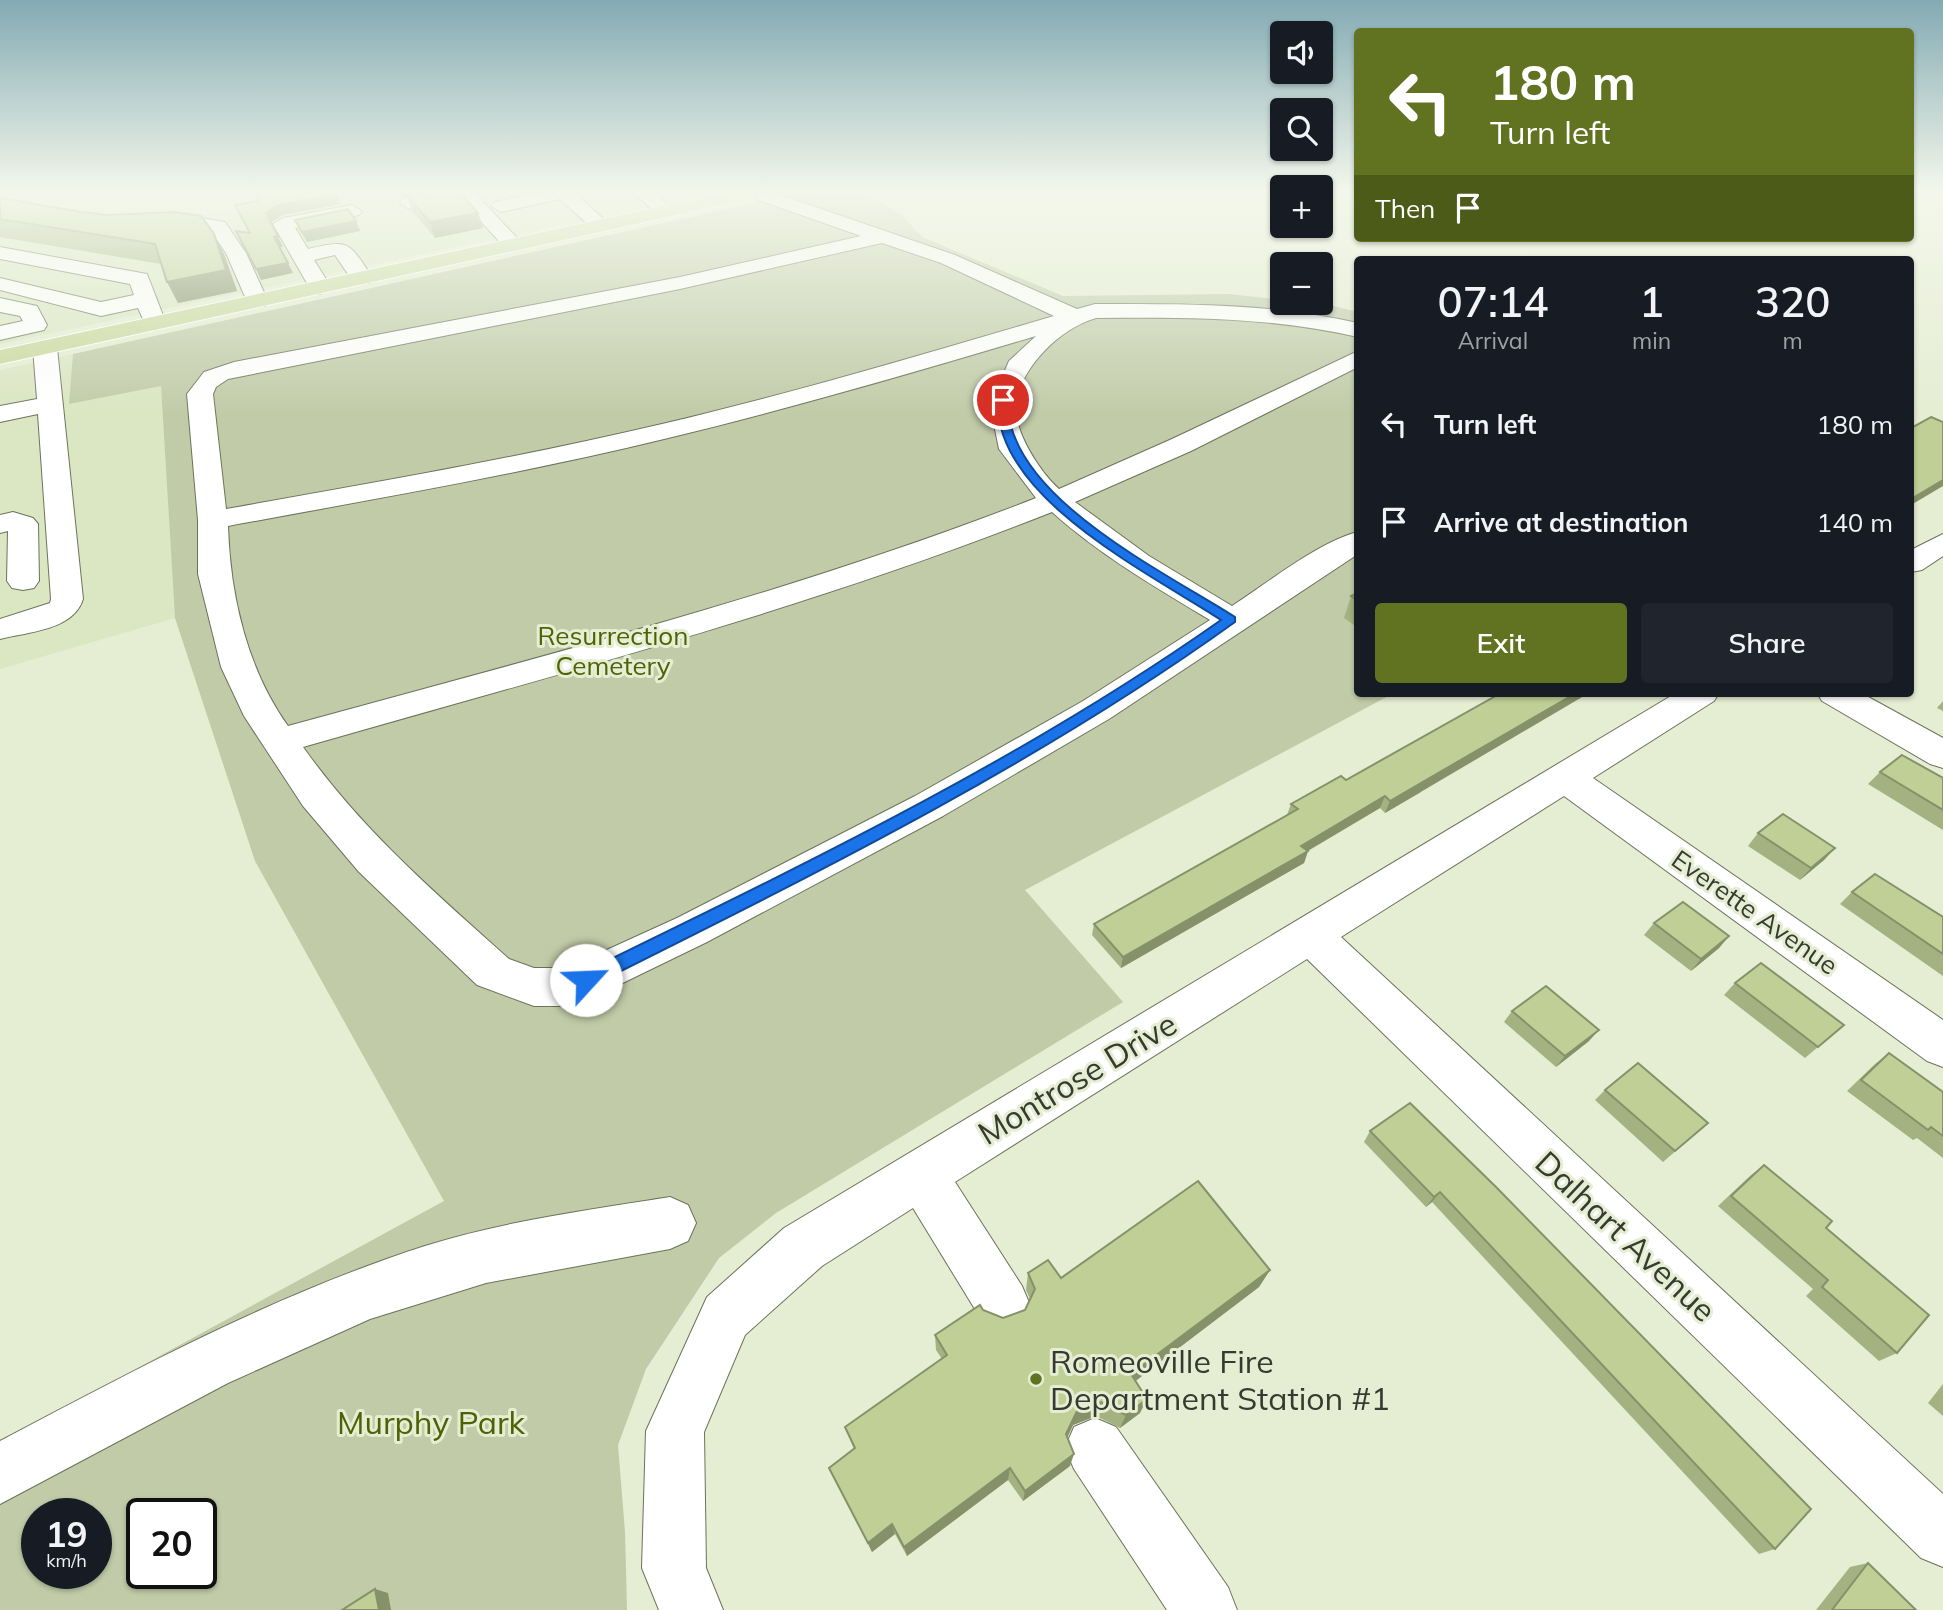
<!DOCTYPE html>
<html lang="en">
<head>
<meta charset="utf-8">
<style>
  :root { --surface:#171b24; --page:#20242c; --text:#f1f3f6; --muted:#9ea1a6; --accent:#617220 }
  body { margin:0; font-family:Mulish,sans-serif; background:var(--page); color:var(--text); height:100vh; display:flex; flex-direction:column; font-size:26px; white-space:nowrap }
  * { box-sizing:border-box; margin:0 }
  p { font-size:23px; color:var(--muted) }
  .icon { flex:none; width:38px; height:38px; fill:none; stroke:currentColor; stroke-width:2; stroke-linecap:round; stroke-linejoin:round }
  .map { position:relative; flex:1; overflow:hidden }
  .panel { position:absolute; left:1354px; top:256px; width:560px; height:441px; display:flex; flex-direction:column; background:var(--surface); border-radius:7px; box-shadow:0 2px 5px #0004 }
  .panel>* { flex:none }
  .guide { position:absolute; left:1354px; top:28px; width:560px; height:214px; border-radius:7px; box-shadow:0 2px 5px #0004; background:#617220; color:#fff; overflow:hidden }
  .buttons { position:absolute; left:1270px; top:21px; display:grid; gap:14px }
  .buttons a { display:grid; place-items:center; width:63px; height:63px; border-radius:7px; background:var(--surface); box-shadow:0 2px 5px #0004; font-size:35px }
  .speed { position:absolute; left:21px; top:1498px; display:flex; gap:14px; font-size:35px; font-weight:700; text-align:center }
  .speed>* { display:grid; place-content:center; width:91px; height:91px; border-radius:50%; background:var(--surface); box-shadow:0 2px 5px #0004; line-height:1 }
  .speed small { font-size:18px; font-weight:400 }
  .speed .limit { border:4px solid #111; border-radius:10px; background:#fff; color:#111 }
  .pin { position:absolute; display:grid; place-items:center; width:60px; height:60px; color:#fff; margin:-30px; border:4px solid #fff; border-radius:50%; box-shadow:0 2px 7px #0007 }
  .me { position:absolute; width:77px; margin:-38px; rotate:65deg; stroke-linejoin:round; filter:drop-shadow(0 0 5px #0008) }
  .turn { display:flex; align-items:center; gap:24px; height:147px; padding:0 21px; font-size:32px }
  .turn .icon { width:91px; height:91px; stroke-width:2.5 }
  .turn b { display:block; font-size:49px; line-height:60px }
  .then { display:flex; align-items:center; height:66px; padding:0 21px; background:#0003; gap:14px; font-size:26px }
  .eta { display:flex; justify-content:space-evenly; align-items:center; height:119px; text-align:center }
  .eta b { font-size:42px; font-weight:600; line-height:49px }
  .primary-button { display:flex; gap:14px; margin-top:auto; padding:14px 21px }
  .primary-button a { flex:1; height:80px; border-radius:7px; background:var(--accent); color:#fff; font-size:28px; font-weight:600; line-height:80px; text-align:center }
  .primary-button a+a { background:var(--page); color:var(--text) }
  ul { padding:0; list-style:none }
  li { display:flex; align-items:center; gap:21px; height:98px; padding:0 21px }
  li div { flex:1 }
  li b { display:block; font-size:26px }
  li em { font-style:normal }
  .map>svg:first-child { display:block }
  .built { fill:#dbe6c3 }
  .green { fill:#c1cba8; fill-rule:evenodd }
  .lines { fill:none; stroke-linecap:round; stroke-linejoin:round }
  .minor-casing { stroke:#6c735b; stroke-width:2 }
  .major-casing { stroke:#fff; stroke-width:2 }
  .minor { fill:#fff; fill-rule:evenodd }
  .major { fill:#cad89e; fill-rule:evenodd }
  .wall { fill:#a4b281 }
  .shaded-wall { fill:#869169 }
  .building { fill:#bfcf96; stroke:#869169; stroke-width:2 }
  .route { fill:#1a73e8; stroke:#114b97; stroke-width:2 }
  .poi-dot { fill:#617220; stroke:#e5edd2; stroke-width:2.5 }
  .labels { text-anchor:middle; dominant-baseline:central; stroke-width:6; stroke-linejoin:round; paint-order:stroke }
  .park-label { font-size:26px; fill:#506005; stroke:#e5edd2 }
  .street-label { font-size:26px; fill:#373a30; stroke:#e5edd2 }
  .near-street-label { font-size:32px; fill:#373a30; stroke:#e5edd2 }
  .near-poi-label { font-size:32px; fill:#373a30; stroke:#e5edd2; text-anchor:start }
  .near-park-label { font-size:32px; fill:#506005; stroke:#e5edd2 }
</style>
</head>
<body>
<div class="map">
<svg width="1943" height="1610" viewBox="0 0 1943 1610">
  <rect width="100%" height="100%" fill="#e5edd2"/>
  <g class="built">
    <polygon points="345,190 723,190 0,344 0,195 12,193 34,207 123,223 235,211"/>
    <polygon points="73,354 70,404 161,385 175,618 0,669 0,370"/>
  </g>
  <path class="green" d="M813,190H860L902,215L922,237L1063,296L1229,294L1283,300V303L1329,305L1358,312V693H1394L1025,890L1123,1002L776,1213L719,1258L646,1369L618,1445L625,1532L627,1610H0V1443L444,1201L255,861L175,618L161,386L69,404L73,354ZM37,1514H96V1573H37ZM142,1514H201V1573H142Z"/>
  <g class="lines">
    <g class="minor-casing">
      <g id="minor">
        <polygon points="450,190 472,190 519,240 522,244 519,248 505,248 461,199 409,209 400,203 402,199"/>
        <polygon points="551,190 578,190 576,194 610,225 600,231 593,229 560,199 501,212 491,206 494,202"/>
        <polygon points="652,190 674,211 671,215 657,215 633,191"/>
        <path d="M746,190H766L955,255L1077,309L1095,304C1184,304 1270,303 1358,323V337C1271,317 1185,317 1096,318C1061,328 1021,366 1016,404C1013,431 1040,472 1059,489L1172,439L1358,351V367L1191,451L1075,502L1149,556L1232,606C1266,584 1320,541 1358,532V554L1109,719L943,816L707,942L602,993L559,1006H534L477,985L359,872L303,806L244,716L221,667L198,574V520L187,394L204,372L234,362L680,277L861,236L747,196ZM882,243L941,263L1054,316C924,354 794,393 662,424C518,458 372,483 226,509L213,394L216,387L228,379L680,289ZM1036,336L1009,361L990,405L999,449L1036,498C793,593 539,657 288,726C247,669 230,595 228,526C374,499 520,474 664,439C789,409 912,373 1036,336ZM1052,512C1100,555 1155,587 1210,620L1083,701L915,796L677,918L578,963L559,968H534L509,959C433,891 362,830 303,747C554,675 808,609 1052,512Z"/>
        <path d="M352,205L362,211L359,215L295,228L308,249C351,239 348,242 373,278L370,283H354L335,255L314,260L331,287L320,294L312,292L273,224L283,218Z"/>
        <path d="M184,215L225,222L246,253L268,301L265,306H249L226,253L211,231C197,229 150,230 145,224L155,218Z"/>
        <polygon points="0,247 147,274 166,323 155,330 147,328 138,308 101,316 0,290 0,278 101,302 134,295 130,284 0,259"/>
        <polygon points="0,298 37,306 47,325 44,330 0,340 0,326 23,321 20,316 0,312"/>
        <path d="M45,341L53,343L57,348L83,599C74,630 28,632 0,639V619L50,603L51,599L38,414L0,422V406L37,399L33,348L37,343Z"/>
        <polygon points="13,512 33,518 38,524 39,581 34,588 23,590 12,588 7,581 8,531 0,533 0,515"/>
        <polygon points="1943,534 1943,556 1922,570 1911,572 1911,550"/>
        <polygon points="1676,693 1719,693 1714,701 1593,778 1943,1020 1943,1067 1927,1061 1564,796 1341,937 1943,1494 1943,1567 1921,1558 1307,959 955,1182 1022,1286 1030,1305 1022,1324 1003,1332 984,1324 913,1208 822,1266 745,1335 704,1432 706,1568 723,1610 659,1610 642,1568 646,1431 707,1297 784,1228"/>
        <polygon points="1817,693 1861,693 1943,738 1943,768 1930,764 1822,701"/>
        <path d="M670,1197L688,1205L696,1223L688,1241L670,1249L486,1283L370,1319L228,1383L0,1504V1441C138,1368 276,1294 425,1246C505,1221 588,1210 670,1197Z"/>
        <polygon points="1095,1418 1116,1427 1228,1587 1237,1610 1167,1610 1074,1469 1065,1448 1074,1427"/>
      </g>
    </g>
    <g class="major-casing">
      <polygon id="major" points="737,190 772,190 763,196 0,364 0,350"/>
    </g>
    <use href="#minor" class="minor"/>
    <use href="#major" class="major"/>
  </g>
  <g class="wall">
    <polygon points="407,196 478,213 483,228 435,238 412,211"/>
    <polygon points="0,198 81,212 224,254 237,291 178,303 161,264 0,237"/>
    <polygon points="295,220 356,221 360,231 307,242 299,230"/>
    <polygon points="1358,593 1358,628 1344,618 1351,596"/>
    <polygon points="1943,701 1943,711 1937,708"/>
    <polygon points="1880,772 1943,778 1943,830 1868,784"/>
    <polygon points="1346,780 1421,792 1385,813 1380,808 1308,851 1304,863 1121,968 1092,935 1094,924 1287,815 1291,804"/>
    <polygon points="1758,833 1835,848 1824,860 1800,880 1748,846"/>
    <polygon points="1852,892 1943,917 1943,976 1840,904"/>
    <polygon points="1654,923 1729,936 1719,948 1691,971 1644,935"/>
    <polygon points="1735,983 1844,1025 1805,1058 1724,995"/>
    <polygon points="1512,1011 1589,1041 1556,1067 1504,1022"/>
    <polygon points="1889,1053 1943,1092 1943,1158 1917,1138 1913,1140 1847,1091 1875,1064"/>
    <polygon points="1605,1090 1708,1123 1663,1162 1595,1100"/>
    <polygon points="1410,1103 1775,1549 1759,1554 1432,1202 1426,1207 1364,1142 1370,1131"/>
    <polygon points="1764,1165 1826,1228 1897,1353 1879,1361 1806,1296 1813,1289 1718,1206 1751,1175"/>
    <polygon points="1270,1270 1259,1287 1135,1381 1140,1413 1120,1428 1096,1416 1073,1425 1067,1437 1070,1466 1023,1501 1008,1480 907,1556 895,1534 872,1552 835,1479 854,1449 845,1427 942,1359 936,1350 935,1335 983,1310 1003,1318 1025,1310 1030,1299 1026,1290 1028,1273 1061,1278"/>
    <polygon points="1943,1384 1943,1416 1928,1403"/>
    <polygon points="1868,1563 1916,1610 1816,1610 1850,1567"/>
  </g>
  <g class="shaded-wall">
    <polygon points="398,190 436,190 401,197"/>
    <polygon points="337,195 341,204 283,215 270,223 266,213 278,205"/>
    <polygon points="478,213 483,228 435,238 430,222"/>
    <polygon points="356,221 360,231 307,242 302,232"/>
    <polygon points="214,234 224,254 237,291 178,303 167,282"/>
    <polygon points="278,236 283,247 279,247 274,237"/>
    <polygon points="288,263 293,273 261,280 256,269"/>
    <polygon points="1943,480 1943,486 1911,505 1911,499"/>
    <polygon points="1576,693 1589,693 1385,813 1390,801"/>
    <polygon points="1385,796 1380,808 1297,857 1301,846"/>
    <polygon points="1835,848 1824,860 1800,880 1811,868"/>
    <polygon points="1308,851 1304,863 1121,968 1123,957"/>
    <polygon points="1729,936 1719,948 1691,971 1701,959"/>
    <polygon points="1599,1030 1589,1041 1556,1067 1565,1056"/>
    <polygon points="1440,1192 1432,1202 1426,1207 1434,1197"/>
    <polygon points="1270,1270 1259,1287 1125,1389 1131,1374"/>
    <polygon points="1147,1399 1140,1413 1120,1428 1126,1415"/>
    <polygon points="1101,1402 1096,1416 1073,1425 1063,1447 1066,1434 1077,1411"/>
    <polygon points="1074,1454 1070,1466 1023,1501 1025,1491"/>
    <polygon points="1010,1468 1008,1480 907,1556 904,1547"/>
    <polygon points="892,1524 895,1534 872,1552 868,1543"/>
    <polygon points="375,1589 388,1593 391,1610 379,1610"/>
  </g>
  <g class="building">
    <polygon points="253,190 334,190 337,195 278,205 266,213 278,236 274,237 288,263 256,269 236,231 250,233 235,205 259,201"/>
    <polygon points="441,190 458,190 478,213 430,222 407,196"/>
    <polygon points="0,198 81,212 108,215 175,212 201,216 214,234 226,270 167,282 155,244 0,219"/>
    <polygon points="348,209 356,221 302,232 295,220"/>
    <polygon points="1931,417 1943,422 1943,480 1911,499 1911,428"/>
    <polygon points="1358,593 1358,601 1351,596"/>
    <polygon points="1501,693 1576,693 1390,801 1385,796 1301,846 1308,851 1123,957 1094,924 1298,809 1291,804 1341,776 1346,780"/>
    <polygon points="1902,755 1943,778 1943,810 1880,772"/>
    <polygon points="1783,814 1835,848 1811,868 1758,833"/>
    <polygon points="1875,874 1943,917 1943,954 1852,892"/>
    <polygon points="1683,902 1729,936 1701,959 1654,923"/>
    <polygon points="1761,963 1844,1025 1818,1047 1735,983"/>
    <polygon points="1546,986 1599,1030 1565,1056 1512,1011"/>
    <polygon points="1889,1053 1943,1092 1943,1136 1931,1127 1928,1130 1861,1080"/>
    <polygon points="1638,1063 1708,1123 1675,1151 1605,1090"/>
    <polygon points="1410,1103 1496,1187 1811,1509 1775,1549 1440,1192 1434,1197 1370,1131"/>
    <polygon points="1764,1165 1832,1221 1826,1228 1929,1315 1897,1353 1822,1287 1828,1280 1731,1196"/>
    <polygon points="1198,1181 1270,1270 1131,1374 1147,1399 1126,1415 1101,1402 1077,1411 1066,1434 1074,1454 1025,1491 1010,1468 904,1547 892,1524 868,1543 829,1468 855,1448 845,1427 947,1355 935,1335 980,1305 983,1310 1003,1318 1025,1310 1035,1289 1028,1273 1048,1260 1061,1278"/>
    <polygon points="1868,1563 1916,1610 1832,1610"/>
    <polygon points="375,1589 379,1610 342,1610"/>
  </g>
  <linearGradient id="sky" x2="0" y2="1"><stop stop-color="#83aab3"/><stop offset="0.46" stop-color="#f3f7eb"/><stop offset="1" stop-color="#f3f7eb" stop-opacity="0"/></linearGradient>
  <rect width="1943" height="415" fill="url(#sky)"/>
  <path class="route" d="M1003,397L1008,400C1004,495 1165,572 1235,617V622C1035,766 813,875 593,985H580L577,980L580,974C799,867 1021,761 1221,620C1151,574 993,497 998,400Z"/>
  <circle class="poi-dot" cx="1036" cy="1379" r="7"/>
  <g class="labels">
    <g class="park-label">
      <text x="613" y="635">Resurrection<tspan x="613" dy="30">Cemetery</tspan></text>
    </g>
    <g class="street-label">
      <text transform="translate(1755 912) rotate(35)">Everette Avenue</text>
    </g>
    <g class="near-street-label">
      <text transform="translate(1077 1078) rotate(-31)">Montrose Drive</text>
      <text transform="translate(1626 1236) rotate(43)">Dalhart Avenue</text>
    </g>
    <g class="near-poi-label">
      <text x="1050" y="1361">Romeoville Fire<tspan x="1050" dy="37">Department Station #1</tspan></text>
    </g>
    <g class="near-park-label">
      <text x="431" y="1422">Murphy Park</text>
    </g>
  </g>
</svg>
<div class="buttons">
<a><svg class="icon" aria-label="sound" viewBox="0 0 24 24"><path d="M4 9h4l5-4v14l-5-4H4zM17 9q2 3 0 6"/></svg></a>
<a><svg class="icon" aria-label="search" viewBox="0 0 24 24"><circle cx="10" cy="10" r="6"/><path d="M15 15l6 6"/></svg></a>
<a>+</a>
<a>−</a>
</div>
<div class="speed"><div>19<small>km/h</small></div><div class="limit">20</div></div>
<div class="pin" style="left:1003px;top:400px;background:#d93025"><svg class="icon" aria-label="arrive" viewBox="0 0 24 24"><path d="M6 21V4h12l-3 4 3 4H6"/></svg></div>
<svg class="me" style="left:586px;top:980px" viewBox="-20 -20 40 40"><circle r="19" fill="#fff"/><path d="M0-13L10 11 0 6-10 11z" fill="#1a73e8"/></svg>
<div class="guide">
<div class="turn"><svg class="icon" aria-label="left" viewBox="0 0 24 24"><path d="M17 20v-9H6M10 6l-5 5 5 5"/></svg><div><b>180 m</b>Turn left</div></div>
<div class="then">Then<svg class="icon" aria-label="arrive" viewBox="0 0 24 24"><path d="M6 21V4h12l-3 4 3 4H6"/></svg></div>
</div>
<section class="panel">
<div class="eta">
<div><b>07:14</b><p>Arrival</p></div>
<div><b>1</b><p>min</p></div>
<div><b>320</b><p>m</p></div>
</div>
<ul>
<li><svg class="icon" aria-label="left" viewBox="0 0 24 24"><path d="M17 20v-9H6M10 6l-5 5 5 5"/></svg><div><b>Turn left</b></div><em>180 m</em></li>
<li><svg class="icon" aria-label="arrive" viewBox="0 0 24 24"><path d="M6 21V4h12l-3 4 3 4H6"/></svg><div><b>Arrive at destination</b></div><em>140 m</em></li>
</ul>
<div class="primary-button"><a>Exit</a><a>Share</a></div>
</section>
</div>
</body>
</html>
